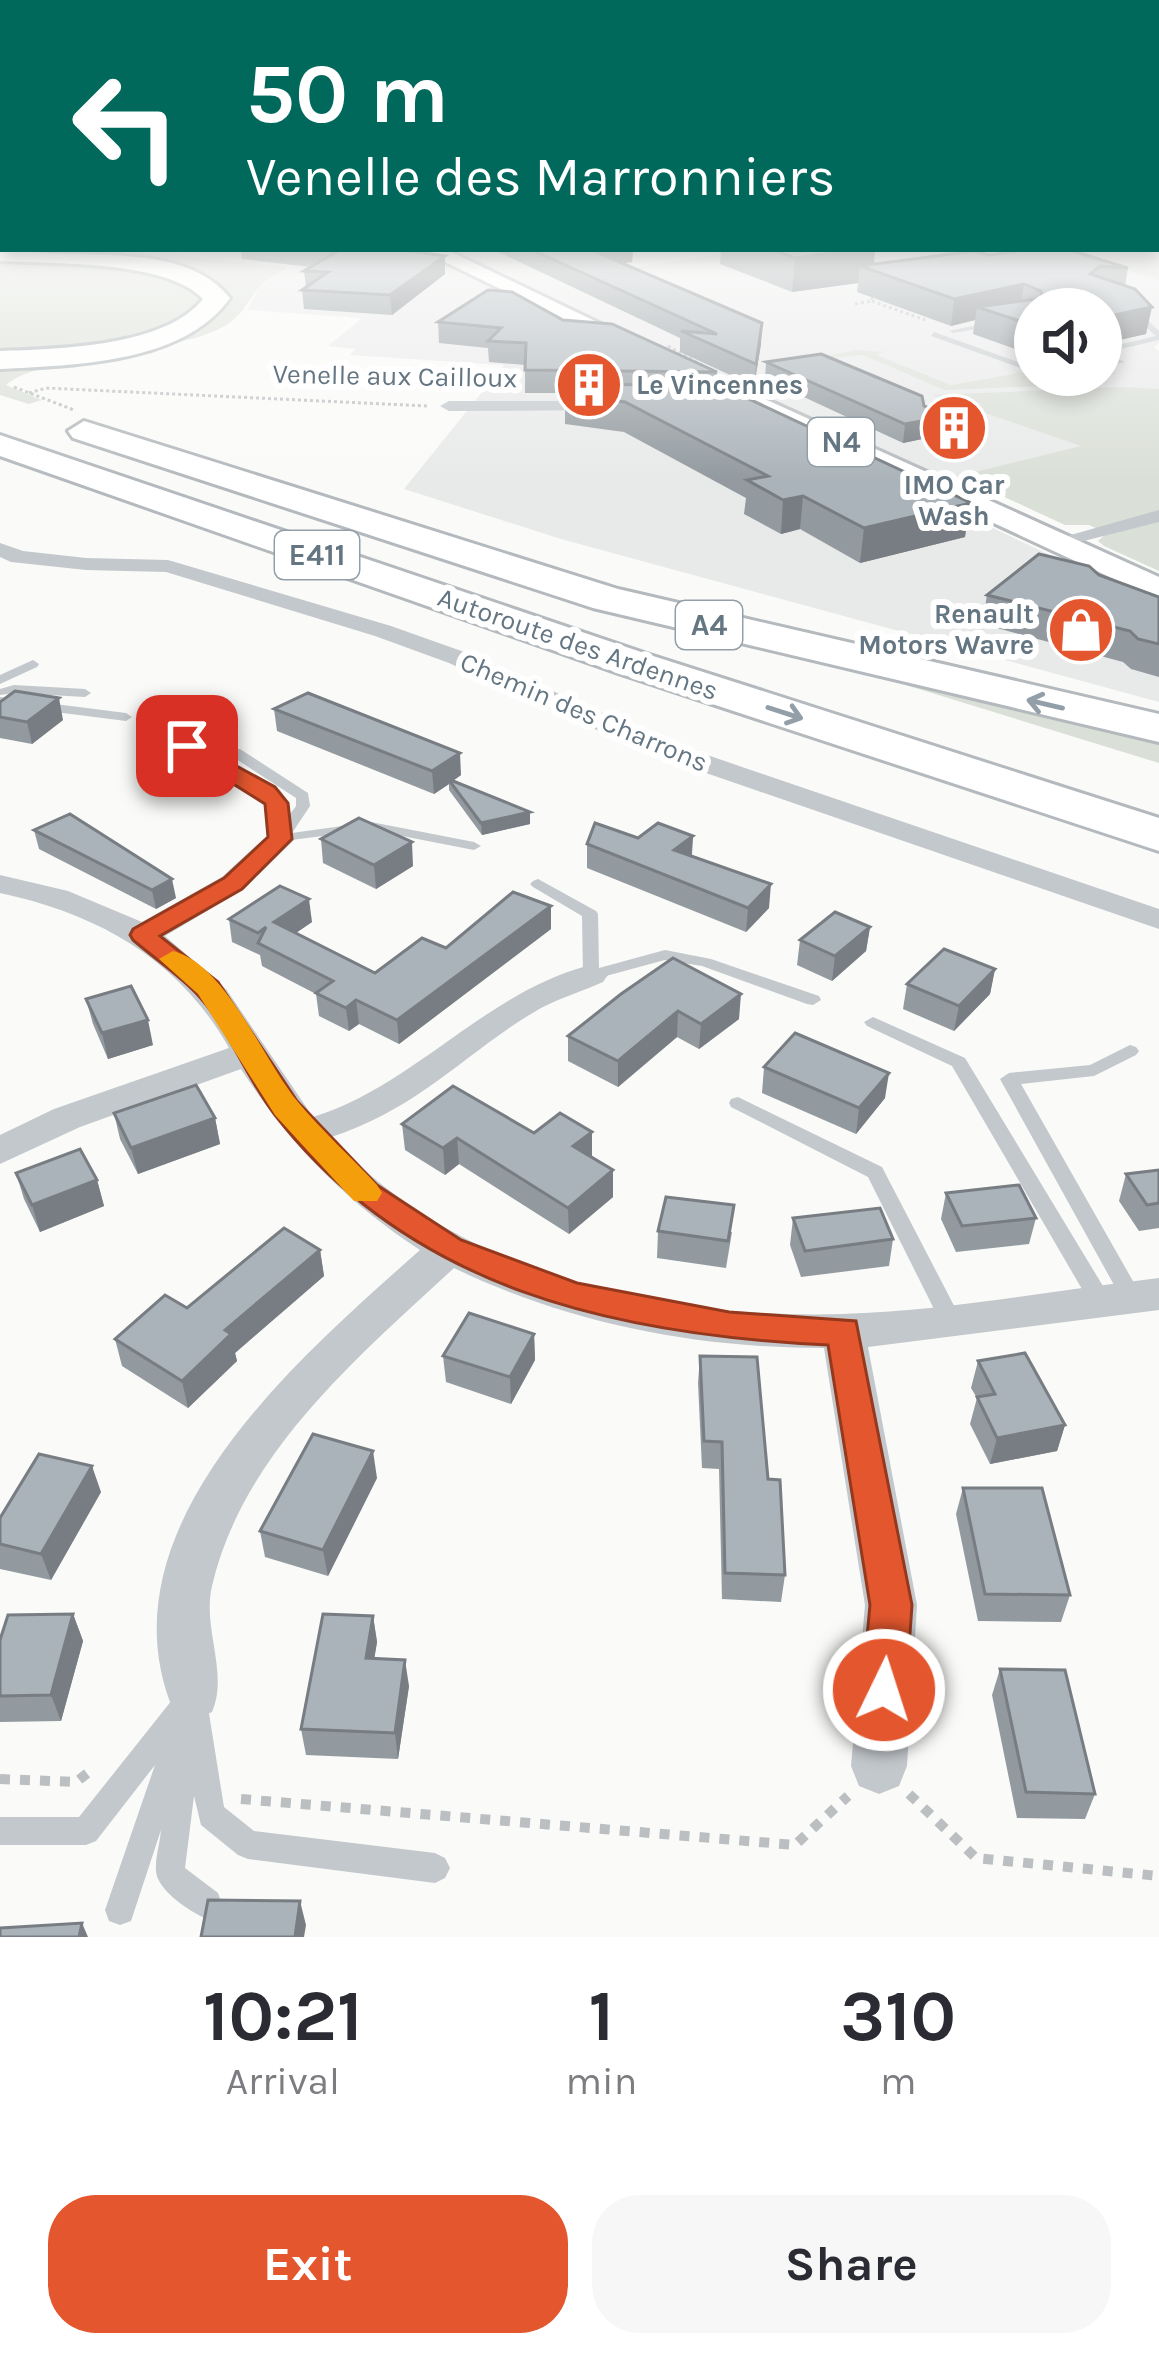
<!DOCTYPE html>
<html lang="en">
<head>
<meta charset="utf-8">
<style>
  :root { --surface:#fff; --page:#f7f7f7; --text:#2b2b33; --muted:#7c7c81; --accent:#e4572e }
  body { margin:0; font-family:Karla,sans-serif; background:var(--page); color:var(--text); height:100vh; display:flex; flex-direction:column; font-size:45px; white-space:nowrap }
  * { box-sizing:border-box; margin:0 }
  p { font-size:39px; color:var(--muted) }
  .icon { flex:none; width:66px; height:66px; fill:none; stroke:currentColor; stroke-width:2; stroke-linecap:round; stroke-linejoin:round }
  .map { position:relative; height:1937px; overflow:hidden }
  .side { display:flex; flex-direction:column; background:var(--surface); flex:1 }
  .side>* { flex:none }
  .guide { position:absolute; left:0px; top:0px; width:1161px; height:252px; box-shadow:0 6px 18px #0003; background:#00695c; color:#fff; overflow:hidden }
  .buttons { position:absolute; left:1014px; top:288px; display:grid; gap:24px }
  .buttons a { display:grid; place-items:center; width:108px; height:108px; border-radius:50%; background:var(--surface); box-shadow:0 6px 18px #0003; font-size:60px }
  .pin { position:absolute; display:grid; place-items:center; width:102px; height:102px; color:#fff; margin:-51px; border-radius:24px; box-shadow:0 6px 18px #0006 }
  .me { position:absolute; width:132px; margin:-66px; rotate:4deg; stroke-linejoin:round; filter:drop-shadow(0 0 9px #0008) }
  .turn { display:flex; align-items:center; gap:42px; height:252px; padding:0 48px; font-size:54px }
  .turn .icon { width:156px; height:156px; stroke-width:2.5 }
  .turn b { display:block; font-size:84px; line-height:102px }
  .eta { display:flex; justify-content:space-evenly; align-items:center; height:204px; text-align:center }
  .eta b { font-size:72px; font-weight:700; line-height:84px }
  .primary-button { display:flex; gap:24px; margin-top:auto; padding:24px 48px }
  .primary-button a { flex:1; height:138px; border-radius:48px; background:var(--accent); color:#fff; font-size:48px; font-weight:700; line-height:138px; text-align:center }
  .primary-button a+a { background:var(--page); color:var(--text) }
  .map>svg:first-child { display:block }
  .built { fill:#e8e9e9; fill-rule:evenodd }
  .green { fill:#dadfd7 }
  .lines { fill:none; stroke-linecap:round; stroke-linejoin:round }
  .primary-casing { stroke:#b5babe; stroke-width:6 }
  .motorway-casing { stroke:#b4b9bd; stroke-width:6 }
  .path-far1 { stroke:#bbbfc2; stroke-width:3; stroke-dasharray:3 3; stroke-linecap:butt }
  .path { stroke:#bbbfc2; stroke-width:10; stroke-dasharray:10 10; stroke-linecap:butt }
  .service { fill:#c3c8cc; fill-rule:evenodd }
  .minor { fill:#c3c8cc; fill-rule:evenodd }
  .primary { fill:#fff; fill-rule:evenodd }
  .motorway { fill:#fff; fill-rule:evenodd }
  .wall { fill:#929a9f }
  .shaded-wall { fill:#777d82 }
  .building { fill:#aab3b9; stroke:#777d82; stroke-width:3 }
  .oneway { stroke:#939fa8 }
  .route { fill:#e4572e; stroke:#94391e; stroke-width:3 }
  .slow { fill:#f59e0b }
  .labels { text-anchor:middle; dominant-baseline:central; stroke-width:12; stroke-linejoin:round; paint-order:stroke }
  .far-street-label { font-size:27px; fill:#657683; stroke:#fff }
  .far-poi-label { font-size:27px; font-weight:bold; fill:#657683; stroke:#fff; text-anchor:start }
  .shield { fill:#fff; stroke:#939fa8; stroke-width:3 }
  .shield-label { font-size:30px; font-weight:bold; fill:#657683 }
</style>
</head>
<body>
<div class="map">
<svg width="1159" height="1937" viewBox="0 0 1159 1937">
  <rect width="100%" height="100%" fill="#fafaf8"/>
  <path class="built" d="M113,249H615L632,268L749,249H928L945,267L1063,252L1159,280V343L1154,347L1159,351V389L938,395L1084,447L914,491L1159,606V702L561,539L404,489L504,365L350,355L355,349L328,346L362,318L247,310L258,289L285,267ZM1035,309H1101V375H1035Z"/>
  <g class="green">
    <polygon points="1159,211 1159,280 1063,252 945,267 928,249 1158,249"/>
    <path d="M0,237L3,249H113L287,267C278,274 264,281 257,290C244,307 240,319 219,329C162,356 41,355 6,385L42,400L29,404L0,395V363L149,342L224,296L205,278L0,252Z"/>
    <path d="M0,257L160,274L179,279L203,298C186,346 45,352 0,356Z"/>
    <polygon points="857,350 883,352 876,355 951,385 1019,373 1012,369 1043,380 1101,375 1104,369 1116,373 1071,385 944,390 863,355 801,361"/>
    <polygon points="1122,387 1159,389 1159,571 1104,546 1098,541 1107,533 1089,525 1065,525 959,476 1081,446 933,395"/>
    <polygon points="860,671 1159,736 1159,763"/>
  </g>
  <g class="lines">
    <g class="primary-casing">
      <g id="primary">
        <polygon points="419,249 445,249 653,349 641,356 633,354"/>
        <polygon points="734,385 1159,577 1159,600 725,398 721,393 725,388"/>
      </g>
    </g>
    <g class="motorway-casing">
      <g id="motorway">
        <path d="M0,247C64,264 181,236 230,298C183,364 74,365 0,369V351C58,349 165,347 203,299C167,260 52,264 0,261Z"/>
        <polygon points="84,421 618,589 1159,714 1159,742 593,608 73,438 68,431"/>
        <polygon points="0,435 650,655 1159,818 1159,851 618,673 0,456"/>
      </g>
    </g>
    <g class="path-far1">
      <polyline points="872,301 925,320"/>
      <polyline points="855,304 872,301 872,294"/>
      <polyline points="668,346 703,366"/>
      <polyline points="14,387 74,410"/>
      <polyline points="29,393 46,388 427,406"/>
    </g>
    <g class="path">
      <polyline points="0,1779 76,1782 89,1772"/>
      <polyline points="909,1794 976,1858 1159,1876"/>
      <polyline points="241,1799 795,1845 848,1796"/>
    </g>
    <g class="service">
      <polygon points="1147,312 1147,316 1143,316 1159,331 1159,340 1104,353 1125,362 1101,367 1101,363 1112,361 1101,357 1101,349 1156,336 1133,315"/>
      <polygon points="996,321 999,325 953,333 949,331"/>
      <polygon points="934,332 1035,368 1035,373 931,336"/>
      <polygon points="924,416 930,416 982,439 974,441 924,420"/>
      <polygon points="33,660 39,664 37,667 0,684 0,675"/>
      <polygon points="14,685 85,689 91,693 85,697 14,693 0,695 0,689"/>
      <polygon points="0,697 126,713 132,717 126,721 0,705"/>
      <polygon points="198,717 204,721 194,745 271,789 283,803 285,821 296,806 296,798 230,755 230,749 240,749 308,793 310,806 292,833 371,822 474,842 481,846 474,850 371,830 275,842 269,804 261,795 180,746 192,721"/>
      <polygon points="538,879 596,911 598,914 599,968 665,950 711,959 819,996 821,1000 813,1005 807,1004 702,966 665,960 591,980 585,979 583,975 582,916 533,887 530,884 533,881"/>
      <polygon points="873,1017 965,1058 1109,1296 1112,1302 1109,1308 1101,1310 1093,1308 952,1066 867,1026 864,1022"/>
      <polygon points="1130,1045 1136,1047 1139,1051 1136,1055 1094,1076 1021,1084 1142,1297 1138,1303 1131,1305 1124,1303 1000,1079 1009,1073 1090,1065"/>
      <polygon points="738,1097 882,1167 962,1321 959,1327 951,1329 943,1327 868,1177 731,1107 729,1103 731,1099"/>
      <path d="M189,1686L203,1692L207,1701L224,1807L254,1831L435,1853L445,1858L450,1868L445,1878L435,1883L248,1859L238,1855L201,1825L194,1796L185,1868L218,1893L222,1904L218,1915L207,1919C190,1912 157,1890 156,1871C155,1858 160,1843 161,1830L131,1921L120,1925L109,1921L105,1910L155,1765L96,1841L86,1845H0V1817H79L180,1690Z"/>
    </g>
    <g class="minor">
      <polygon points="609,401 618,406 615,410 449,411 440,406 449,401"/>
      <polygon points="1159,510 1159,522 1056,548 1046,542"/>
      <polygon points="0,543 23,551 86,558 168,560 391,626 467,653 666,741 1159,909 1159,929 648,753 449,663 375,636 166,572 86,570 11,562 0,557"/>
      <path d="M280,830L295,839L244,889L165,936L226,989L313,1117C416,1085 486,991 591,965L608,975L603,982C583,991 560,998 541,1008C466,1051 421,1108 331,1137C458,1276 661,1319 842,1314C948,1311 1054,1290 1159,1278V1310L868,1347L917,1605L907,1766L899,1786L879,1794L859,1786L851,1766L865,1605L824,1348C696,1348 570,1324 454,1268C358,1357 243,1453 212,1586C202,1628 229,1673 212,1712L193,1720L174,1712C96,1529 300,1357 420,1250C345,1201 290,1144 241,1069L80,1127L0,1164V1135L54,1109L229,1048C179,959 98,914 0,893V875L68,891L142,922L222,877L270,833Z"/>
    </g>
    <use href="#primary" class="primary"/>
    <use href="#motorway" class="motorway"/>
  </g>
  <g class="wall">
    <polygon points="241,249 414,249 414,252 445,274 392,315 304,309 302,290 306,287 304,271 311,267 242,259"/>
    <polygon points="492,249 633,249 632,262 622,263 761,344 754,386 680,352 680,338"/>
    <polygon points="721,249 875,249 874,264 989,255 1128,268 1125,286 1146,334 1101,344 1101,309 1035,309 1035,356 973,334 975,320 951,326 857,292 858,283 792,292 720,264"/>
    <polygon points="563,320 717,372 716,384 965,537 860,563 800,529 781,534 744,514 746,498 624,432 565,424 565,393 525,393 525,365 489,362 488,348 439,343 438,322"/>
    <polygon points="766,362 924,406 946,434 903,443 765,379"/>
    <polygon points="1099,575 1159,597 1159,677 1131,669 1123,662 982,624 987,595"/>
    <polygon points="0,702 63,720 32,744 0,738"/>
    <polygon points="274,709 461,775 453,781 530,812 530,824 482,835 449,790 449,784 434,794 277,731"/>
    <polygon points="34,830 176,898 156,909 39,849"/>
    <polygon points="693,836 692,856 769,908 746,932 587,868 587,844 638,838"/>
    <polygon points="321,839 413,866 376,889 323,863"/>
    <polygon points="229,919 312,922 296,933 375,973 446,948 551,929 399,1044 359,1024 349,1031 319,1016 316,994 262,966 260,955 232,942"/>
    <polygon points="870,927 866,951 832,981 797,965 800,940"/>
    <polygon points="995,969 990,994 954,1031 903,1009 907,984"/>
    <polygon points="621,994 739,1019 699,1049 677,1037 618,1087 568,1061 568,1036"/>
    <polygon points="86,999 153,1045 108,1059 93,1024"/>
    <polygon points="764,1067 885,1098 856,1134 762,1093"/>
    <polygon points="114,1113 215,1118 220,1144 138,1174 120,1139"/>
    <polygon points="402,1124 592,1157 613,1197 569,1234 459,1164 445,1175 405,1150"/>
    <polygon points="1159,1170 1159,1228 1139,1231 1119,1201 1126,1174"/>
    <polygon points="16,1173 97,1180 104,1206 40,1232 24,1199"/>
    <polygon points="946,1193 1036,1218 1029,1244 956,1252 941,1219"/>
    <polygon points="793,1218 893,1239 889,1266 801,1277 790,1245"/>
    <polygon points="658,1231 732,1232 726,1268 657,1258"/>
    <polygon points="320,1250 324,1276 235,1353 237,1361 188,1408 122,1366 115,1339"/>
    <polygon points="534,1334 535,1360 511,1404 446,1382 443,1356"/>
    <polygon points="700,1356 768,1479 785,1575 781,1602 722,1599 719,1469 702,1468 698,1383"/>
    <polygon points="978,1361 1065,1425 1057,1451 990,1464 970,1424 977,1398 971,1388"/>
    <polygon points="377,1478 328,1576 265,1557 260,1531"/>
    <polygon points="963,1488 1070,1595 1061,1622 978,1621 956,1514"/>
    <polygon points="101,1492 51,1580 0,1569 0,1518"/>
    <polygon points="73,1614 83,1641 61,1721 0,1722 0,1640"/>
    <polygon points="373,1616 377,1642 374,1659 409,1686 398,1759 306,1755 301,1729"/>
    <polygon points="1000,1669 1095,1794 1085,1819 1017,1818 992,1695"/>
  </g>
  <g class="shaded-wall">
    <polygon points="589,249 633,249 632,262 589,268"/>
    <polygon points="863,249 875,249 873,271 860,266 858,283 792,292 795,258"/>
    <polygon points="445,256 445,274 392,315 390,295"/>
    <polygon points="1024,284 1020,310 977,307 975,320 951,326 954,299"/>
    <polygon points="1152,307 1146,334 1101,344 1101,332 1105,317"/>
    <polygon points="762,323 761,344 754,386 756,364"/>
    <polygon points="949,416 946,434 903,443 905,424"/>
    <polygon points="803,496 800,529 781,534 783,500"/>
    <polygon points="971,503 965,537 860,563 864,528"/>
    <polygon points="59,698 63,720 32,744 27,722"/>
    <polygon points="460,753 461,775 451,782 448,779 449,784 434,794 432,771"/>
    <polygon points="530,812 530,824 482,835 481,823"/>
    <polygon points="693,836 691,859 674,850"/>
    <polygon points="412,842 413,866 376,889 374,865"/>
    <polygon points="172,879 176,898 156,909 152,890"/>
    <polygon points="771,884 769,908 746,932 748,908"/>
    <polygon points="309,899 312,922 278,945 274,922"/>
    <polygon points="551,906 551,929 399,1044 397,1020"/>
    <polygon points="870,927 866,951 832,981 835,956"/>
    <polygon points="995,969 990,994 954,1031 959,1006"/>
    <polygon points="741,994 739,1019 699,1049 701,1024"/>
    <polygon points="356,1000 359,1024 349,1031 346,1008"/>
    <polygon points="678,1011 677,1037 618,1087 618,1061"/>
    <polygon points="148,1020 153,1045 108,1059 102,1033"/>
    <polygon points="889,1073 885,1098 856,1134 859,1108"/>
    <polygon points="215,1118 220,1144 138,1174 131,1148"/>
    <polygon points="592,1132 592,1158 573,1146"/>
    <polygon points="457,1138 459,1164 445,1175 443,1148"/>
    <polygon points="613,1170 613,1197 569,1234 568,1208"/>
    <polygon points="97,1180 104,1206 40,1232 32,1205"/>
    <polygon points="320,1250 324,1276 235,1353 237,1361 188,1408 182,1381 225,1330"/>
    <polygon points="534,1334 535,1360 511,1404 510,1377"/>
    <polygon points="1065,1425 1057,1451 990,1464 997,1438"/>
    <polygon points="373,1451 377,1478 328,1576 323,1550"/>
    <polygon points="92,1466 101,1492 51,1580 41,1554"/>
    <polygon points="73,1614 83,1641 61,1721 51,1695"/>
    <polygon points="373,1616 377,1642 370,1685 366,1658"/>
    <polygon points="405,1660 409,1686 398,1759 395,1733"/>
    <polygon points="300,1901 306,1925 304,1937 295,1937"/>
    <polygon points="82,1923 88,1937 79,1937"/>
  </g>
  <g class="building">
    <polygon points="315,249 396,249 445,256 390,295 302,290 328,272 304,271 338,251"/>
    <polygon points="530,249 592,249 589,249 762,323 756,364 681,331 717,334"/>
    <polygon points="770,249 863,249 795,258"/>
    <polygon points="1033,249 1066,249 1128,268 1100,266 1090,274 1135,289 1152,307 1105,317 1103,332 1101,332 1101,309 1035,309 1035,326 977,307 1043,298 1041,291 1024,284 954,299 860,266 974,251 989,255"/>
    <polygon points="488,290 512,292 563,320 612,324 717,372 525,370 526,343 488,341 501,328 438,322"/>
    <polygon points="821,354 922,396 924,406 949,416 905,424 766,362"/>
    <polygon points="717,384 971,503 864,528 803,496 783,500 747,480 768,476 625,402 564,394 573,385"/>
    <polygon points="1039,554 1089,566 1099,575 1159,597 1159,644 1138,639 1130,631 987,595"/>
    <polygon points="15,691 59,698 27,722 0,717 0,702"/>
    <polygon points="308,693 460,753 432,771 274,709"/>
    <polygon points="448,779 530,812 481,823"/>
    <polygon points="70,814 172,879 152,890 34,830"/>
    <polygon points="359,818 412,842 374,865 321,839"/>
    <polygon points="595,823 638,838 658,823 693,836 674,850 771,884 748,908 587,844"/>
    <polygon points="280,886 309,899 274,922 375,973 422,938 446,948 513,892 551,906 397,1020 356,1000 346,1008 316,993 333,981 258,943 266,927 258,933 229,919"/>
    <polygon points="835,912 870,927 835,956 800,940"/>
    <polygon points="944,949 995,969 959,1006 907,984"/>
    <polygon points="673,958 741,994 701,1024 678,1011 618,1061 568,1036 621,994"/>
    <polygon points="131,986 148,1020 102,1033 86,999"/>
    <polygon points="795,1033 889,1073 859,1108 764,1067"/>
    <polygon points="196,1085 215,1118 131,1148 114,1113"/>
    <polygon points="453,1086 534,1133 560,1113 592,1132 573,1146 613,1170 568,1208 457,1138 443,1148 402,1124"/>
    <polygon points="80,1149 97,1180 32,1205 16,1173"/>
    <polygon points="1159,1170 1159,1203 1147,1205 1126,1174"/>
    <polygon points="1019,1185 1036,1218 962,1226 946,1193"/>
    <polygon points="666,1197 734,1205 728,1241 658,1231"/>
    <polygon points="880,1208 893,1239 805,1251 793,1218"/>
    <polygon points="284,1228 320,1250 225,1330 231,1334 182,1381 115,1339 165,1295 187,1308"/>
    <polygon points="469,1313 534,1334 510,1377 443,1356"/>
    <polygon points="1025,1353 1065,1425 997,1438 977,1397 995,1394 978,1361"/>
    <polygon points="700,1356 757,1357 768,1479 780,1480 785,1575 725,1573 722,1442 704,1441"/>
    <polygon points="313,1434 373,1451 323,1550 260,1531"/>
    <polygon points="39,1454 92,1466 41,1554 0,1544 0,1518"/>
    <polygon points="963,1488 1042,1488 1070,1595 985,1594"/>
    <polygon points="73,1614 51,1695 0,1696 0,1640 8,1615"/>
    <polygon points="323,1614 373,1616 366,1658 405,1660 395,1733 301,1729"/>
    <polygon points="1000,1669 1065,1670 1095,1794 1026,1792"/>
    <polygon points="208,1900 300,1901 295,1937 201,1937"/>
    <polygon points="82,1923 79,1937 0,1937 0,1928"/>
  </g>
  <defs><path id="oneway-shaft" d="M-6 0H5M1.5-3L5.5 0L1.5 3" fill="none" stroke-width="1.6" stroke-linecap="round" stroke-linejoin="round" transform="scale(3)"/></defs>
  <g class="oneway">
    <use href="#oneway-shaft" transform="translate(1045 704) rotate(-167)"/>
    <use href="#oneway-shaft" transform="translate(785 713) rotate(18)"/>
  </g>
  <linearGradient id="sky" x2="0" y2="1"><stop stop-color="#96bcdc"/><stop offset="0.44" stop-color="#fdfdfc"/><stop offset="1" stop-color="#fdfdfc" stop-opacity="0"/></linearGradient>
  <rect width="1159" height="482" fill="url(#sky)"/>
  <path class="route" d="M187,739L275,787L288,803L292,839L242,889L160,936L218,982L297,1101L377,1185L461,1240L577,1283L729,1312L856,1321L912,1605L906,1690L900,1705L884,1711L869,1705L862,1690L870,1605L828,1345C617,1335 411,1290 275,1115C246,1078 229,1028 196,993C178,974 154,958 133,940L130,935L133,929L224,878L268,837L265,804L179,750V741Z"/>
  <path class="slow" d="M173,951C226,964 264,1062 298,1102C322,1131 351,1157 377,1185L382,1193L377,1201H354L275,1115L198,994L159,959Z"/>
  <defs>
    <g id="building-disc" transform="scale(3.45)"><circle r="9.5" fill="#e4572e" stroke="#fff"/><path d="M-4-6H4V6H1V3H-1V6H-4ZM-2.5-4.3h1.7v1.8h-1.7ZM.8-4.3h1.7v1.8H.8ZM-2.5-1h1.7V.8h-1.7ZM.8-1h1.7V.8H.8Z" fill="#fff"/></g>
    <g id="shop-disc" transform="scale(3.45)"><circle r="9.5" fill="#e4572e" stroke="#fff"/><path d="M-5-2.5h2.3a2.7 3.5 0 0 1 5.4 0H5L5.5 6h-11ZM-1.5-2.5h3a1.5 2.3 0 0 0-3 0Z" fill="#fff"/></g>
  </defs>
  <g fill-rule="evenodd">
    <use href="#building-disc" x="589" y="385"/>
    <use href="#building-disc" x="954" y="428"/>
    <use href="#shop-disc" x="1081" y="630"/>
  </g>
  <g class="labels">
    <g class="far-street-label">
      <text transform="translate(395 376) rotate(1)">Venelle aux Cailloux</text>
      <text transform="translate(578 644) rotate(19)">Autoroute des Ardennes</text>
      <text transform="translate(584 712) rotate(23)">Chemin des Charrons</text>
    </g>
    <g class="far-poi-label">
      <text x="636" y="385">Le Vincennes</text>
      <text x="954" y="485" text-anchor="middle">IMO Car<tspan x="954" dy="31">Wash</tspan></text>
      <text x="1034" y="614" text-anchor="end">Renault<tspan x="1034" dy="31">Motors Wavre</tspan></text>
    </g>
    <g class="shield">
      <rect x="808" y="418" width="66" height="48" rx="9"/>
      <rect x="275" y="531" width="84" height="48" rx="9"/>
      <rect x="676" y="601" width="66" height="48" rx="9"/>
    </g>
    <g class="shield-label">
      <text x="841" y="442">N4</text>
      <text x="317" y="555">E411</text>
      <text x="709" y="625">A4</text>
    </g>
  </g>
</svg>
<div class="buttons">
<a><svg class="icon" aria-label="sound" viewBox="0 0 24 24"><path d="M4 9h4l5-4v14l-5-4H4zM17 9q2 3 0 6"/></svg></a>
</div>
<div class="pin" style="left:187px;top:746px;background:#d93025"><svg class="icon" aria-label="arrive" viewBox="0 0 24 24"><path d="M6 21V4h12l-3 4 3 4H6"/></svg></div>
<svg class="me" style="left:884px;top:1690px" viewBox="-20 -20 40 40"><circle r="17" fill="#e4572e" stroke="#fff" stroke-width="3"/><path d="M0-11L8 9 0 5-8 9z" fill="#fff"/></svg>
<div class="guide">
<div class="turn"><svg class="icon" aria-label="left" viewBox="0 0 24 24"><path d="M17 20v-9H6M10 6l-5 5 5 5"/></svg><div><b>50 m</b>Venelle des Marronniers</div></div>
</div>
</div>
<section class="side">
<div class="eta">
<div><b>10:21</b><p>Arrival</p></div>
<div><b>1</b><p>min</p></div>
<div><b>310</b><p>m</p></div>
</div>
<div class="primary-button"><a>Exit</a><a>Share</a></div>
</section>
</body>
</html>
